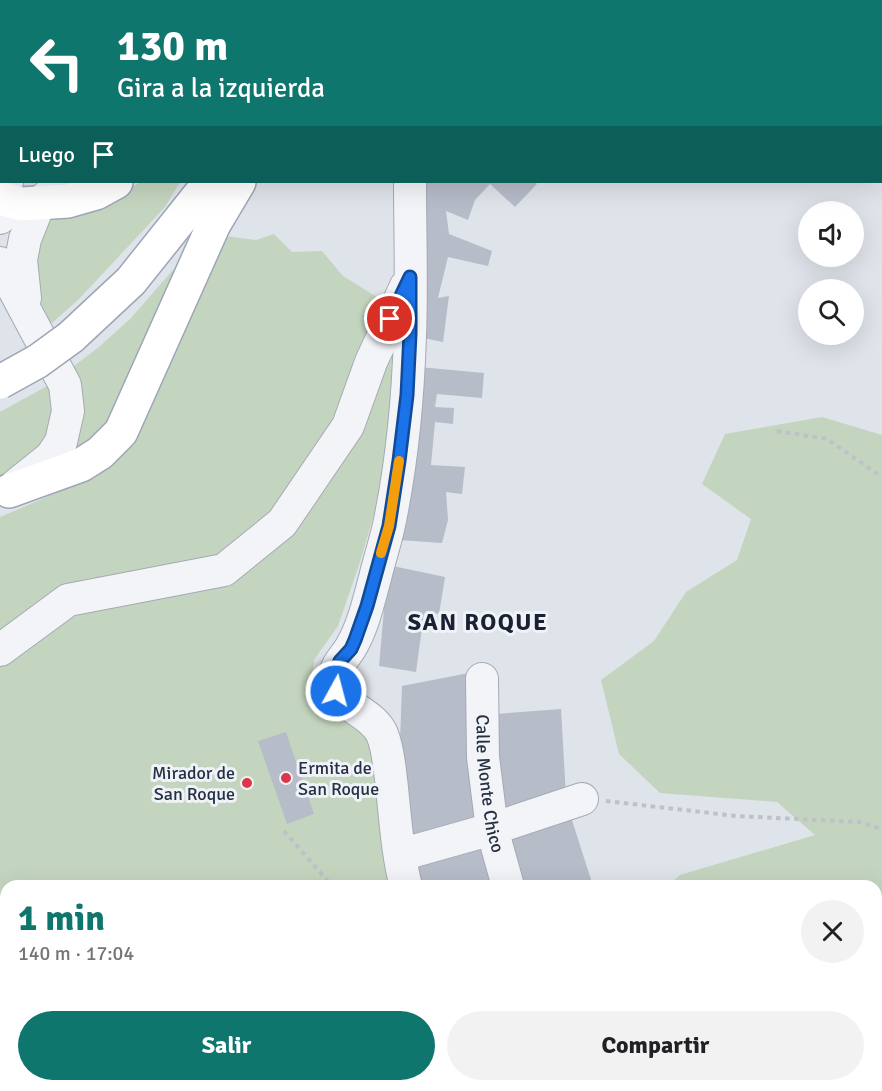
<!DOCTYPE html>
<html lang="es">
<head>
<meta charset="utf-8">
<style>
  :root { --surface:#fff; --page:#f2f2f2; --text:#202124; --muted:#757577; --accent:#0f766e }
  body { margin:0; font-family:Signika,sans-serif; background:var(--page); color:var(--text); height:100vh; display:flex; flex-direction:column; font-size:22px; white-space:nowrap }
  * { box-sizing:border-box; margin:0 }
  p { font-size:20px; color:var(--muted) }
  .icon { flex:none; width:33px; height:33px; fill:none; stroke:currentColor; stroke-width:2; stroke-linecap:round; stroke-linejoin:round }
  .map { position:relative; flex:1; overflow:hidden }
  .drawer { position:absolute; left:0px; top:880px; width:882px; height:212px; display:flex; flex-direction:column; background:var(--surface); border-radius:18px 18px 0 0; box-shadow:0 6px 24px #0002 }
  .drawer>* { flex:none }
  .top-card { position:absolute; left:0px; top:0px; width:882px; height:183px; box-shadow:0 6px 24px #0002; background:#0f766e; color:#fff; overflow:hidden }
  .buttons { position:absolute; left:798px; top:201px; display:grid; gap:12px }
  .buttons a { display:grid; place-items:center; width:66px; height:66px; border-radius:50%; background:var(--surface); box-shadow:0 6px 24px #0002; font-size:30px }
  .pin { position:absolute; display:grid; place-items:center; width:51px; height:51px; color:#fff; margin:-26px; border:3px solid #fff; border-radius:50%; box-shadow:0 2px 6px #0007 }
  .me { position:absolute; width:66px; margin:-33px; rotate:7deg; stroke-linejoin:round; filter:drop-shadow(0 0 4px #0008) }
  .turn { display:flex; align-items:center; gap:21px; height:126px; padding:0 18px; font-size:27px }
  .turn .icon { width:78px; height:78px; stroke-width:2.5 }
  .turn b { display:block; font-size:42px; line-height:51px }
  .then { display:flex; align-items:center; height:57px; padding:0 18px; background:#0003; gap:12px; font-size:22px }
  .round { display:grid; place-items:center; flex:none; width:63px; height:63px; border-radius:32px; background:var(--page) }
  .headline { display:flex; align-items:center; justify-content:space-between; height:102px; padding:0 18px }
  h1 { font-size:36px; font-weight:700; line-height:45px; color:var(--accent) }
  .cta { display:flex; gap:12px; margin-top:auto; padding:12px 18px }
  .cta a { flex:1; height:69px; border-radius:36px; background:var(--accent); color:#fff; font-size:24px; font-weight:700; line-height:69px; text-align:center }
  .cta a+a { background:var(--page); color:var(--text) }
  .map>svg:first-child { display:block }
  .green { fill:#c4d5bf }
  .building { fill:#b6bcc8 }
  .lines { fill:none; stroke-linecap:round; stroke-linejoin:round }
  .minor-casing { stroke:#a4aab5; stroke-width:34 }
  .major-casing { stroke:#9da6b7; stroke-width:36 }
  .path { stroke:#bdc1c9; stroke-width:4; stroke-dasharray:4.5 4.5; stroke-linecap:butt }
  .minor { stroke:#f2f4f8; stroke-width:32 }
  .major { stroke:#fff; stroke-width:33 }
  .major-bridge-casing { stroke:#9da6b7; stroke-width:36; stroke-linecap:butt }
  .major-bridge { stroke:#fff; stroke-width:33 }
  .route-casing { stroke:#114b97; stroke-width:15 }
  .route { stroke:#1a73e8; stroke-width:10 }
  .slow { stroke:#f59e0b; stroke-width:10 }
  .poi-dot { fill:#db374a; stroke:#eff2f7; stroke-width:2 }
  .labels { text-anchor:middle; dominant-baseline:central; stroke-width:6; stroke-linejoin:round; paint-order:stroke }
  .poi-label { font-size:18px; fill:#263043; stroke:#eff2f7; text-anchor:start }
  .street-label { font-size:18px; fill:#263043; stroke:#eff2f7 }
  .district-label { font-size:24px; font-weight:bold; letter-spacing:1.5px; fill:#192133; stroke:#eff2f7 }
</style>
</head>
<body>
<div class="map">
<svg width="882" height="1091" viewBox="0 0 882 1091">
  <rect width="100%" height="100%" fill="#dfe3ea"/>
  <g class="green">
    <polygon points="141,182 180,182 165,207 79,299 52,323 40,311 31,285 46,219 114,198"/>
    <polygon points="274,234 292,252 322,251 343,276 385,302 397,338 382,487 359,565 338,626 314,660 312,680 321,701 350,715 367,730 398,886 6,886 6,1086 356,1086 353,1087 354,1091 0,1091 0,517 75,485 225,236 256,240"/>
    <polygon points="173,270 180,275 103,435 74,452 72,441 80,391 74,366 99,347 131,318"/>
    <polygon points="49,385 57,409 48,436 37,458 0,482 0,412"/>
    <polygon points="822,417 882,435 882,1091 653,1091 645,1086 876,1086 876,886 668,886 680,875 815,835 777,802 660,793 619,754 601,680 654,641 686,592 737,560 751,519 702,484 725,434"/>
  </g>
  <g class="building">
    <polygon points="422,182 535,182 537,184 515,207 490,184 475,200 468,220 446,211 449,234 492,251 488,266 448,257 438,298 449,296 443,342 423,338"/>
    <polygon points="419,367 484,373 482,398 437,394 435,407 454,408 453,424 435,422 431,465 465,467 462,494 446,492 448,520 442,543 399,540"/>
    <polygon points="388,565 445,577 439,614 424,613 416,672 379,666"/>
    <polygon points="469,673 475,819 412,840 399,770 402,686"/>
    <polygon points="561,709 566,796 500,816 496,714"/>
    <polygon points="286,732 314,814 287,824 258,741"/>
    <polygon points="570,814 593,886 518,886 502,837"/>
    <polygon points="482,847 494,886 421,886 414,866"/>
  </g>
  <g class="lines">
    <g class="minor-casing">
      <g id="minor">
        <polyline points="870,0 874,2"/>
        <polyline points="212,2 214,0"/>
        <polyline points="277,2 279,0"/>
        <polyline points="560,2 561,0"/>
        <polyline points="0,218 7,182"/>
        <polyline points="0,263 65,385 68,411 61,442 51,457 16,485"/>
        <polyline points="25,298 21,260 25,239 39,204 62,182"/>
        <polyline points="0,650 68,600 224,570 282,523 348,426 371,362 406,286"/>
        <path id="s1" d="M482,679L483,757L492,829L508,886"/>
        <polyline points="400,855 492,829 582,799"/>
        <path d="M406,886C397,854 395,813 391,779C389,764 388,748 382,734C373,712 336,705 334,683C333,667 344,659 351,647C363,627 369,600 375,578C379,561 385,543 389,525C402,463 408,399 410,336C412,285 410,233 410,182"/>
      </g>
    </g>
    <g class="major-casing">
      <g id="major">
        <polyline points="378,2 380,0"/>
        <polyline points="0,198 21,204 68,201 96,193 116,182"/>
        <polyline points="71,337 131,281 210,182"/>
        <polyline points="9,491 81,465 100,453 121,432 214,224 239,182"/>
      </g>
    </g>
    <g class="path">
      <polyline points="777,431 827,439 882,477"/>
      <polyline points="606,801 736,816 859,822 882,829"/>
      <polyline points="284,831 332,886"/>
      <polyline points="876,1057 882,1058"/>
      <polyline points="342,1086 344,1091"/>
      <polyline points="713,1086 718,1091"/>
    </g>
    <use href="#minor" class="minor"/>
    <use href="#major" class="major"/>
    <g class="major-bridge-casing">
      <polyline id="major-bridge" points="0,382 38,361 71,337"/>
    </g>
    <use href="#major-bridge" class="major-bridge"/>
  </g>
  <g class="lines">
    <g class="route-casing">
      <polyline id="route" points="336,691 334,685 335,672 340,661 351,649 355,640 367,606 389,526 399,461 407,395 410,334 410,277 390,319"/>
    </g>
    <use href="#route" class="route"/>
    <polyline class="slow" points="381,553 389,526 399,461"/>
  </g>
  <g class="poi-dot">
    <circle cx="286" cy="778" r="6"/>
    <circle cx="247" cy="783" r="6"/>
  </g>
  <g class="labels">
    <g class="poi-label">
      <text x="298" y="768">Ermita de<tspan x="298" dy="21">San Roque</tspan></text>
      <text x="235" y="773" text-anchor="end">Mirador de<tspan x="235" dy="21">San Roque</tspan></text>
    </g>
    <g class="street-label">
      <text stroke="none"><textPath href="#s1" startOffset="105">Calle Monte Chico</textPath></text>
    </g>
    <g class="district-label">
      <text x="478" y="622">SAN ROQUE</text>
    </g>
  </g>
</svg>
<div class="buttons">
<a><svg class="icon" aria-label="sound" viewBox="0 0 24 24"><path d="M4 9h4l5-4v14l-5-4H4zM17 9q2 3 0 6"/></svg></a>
<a><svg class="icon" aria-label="search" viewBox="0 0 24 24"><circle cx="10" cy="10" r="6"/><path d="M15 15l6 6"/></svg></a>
</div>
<div class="pin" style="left:390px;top:319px;background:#d93025"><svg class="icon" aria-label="arrive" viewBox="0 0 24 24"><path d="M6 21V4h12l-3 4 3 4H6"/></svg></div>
<svg class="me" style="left:336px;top:691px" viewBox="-20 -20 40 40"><circle r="17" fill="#1a73e8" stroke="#fff" stroke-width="3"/><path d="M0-11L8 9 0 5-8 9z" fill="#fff"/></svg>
<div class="top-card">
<div class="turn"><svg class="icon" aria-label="left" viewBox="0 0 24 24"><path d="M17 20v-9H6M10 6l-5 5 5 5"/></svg><div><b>130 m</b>Gira a la izquierda</div></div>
<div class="then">Luego<svg class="icon" aria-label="arrive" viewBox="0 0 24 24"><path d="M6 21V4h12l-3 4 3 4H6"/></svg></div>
</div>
<section class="drawer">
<div class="headline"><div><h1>1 min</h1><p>140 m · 17:04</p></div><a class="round"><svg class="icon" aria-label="close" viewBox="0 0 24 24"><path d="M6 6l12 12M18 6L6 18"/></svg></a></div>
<div class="cta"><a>Salir</a><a>Compartir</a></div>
</section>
</div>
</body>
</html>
